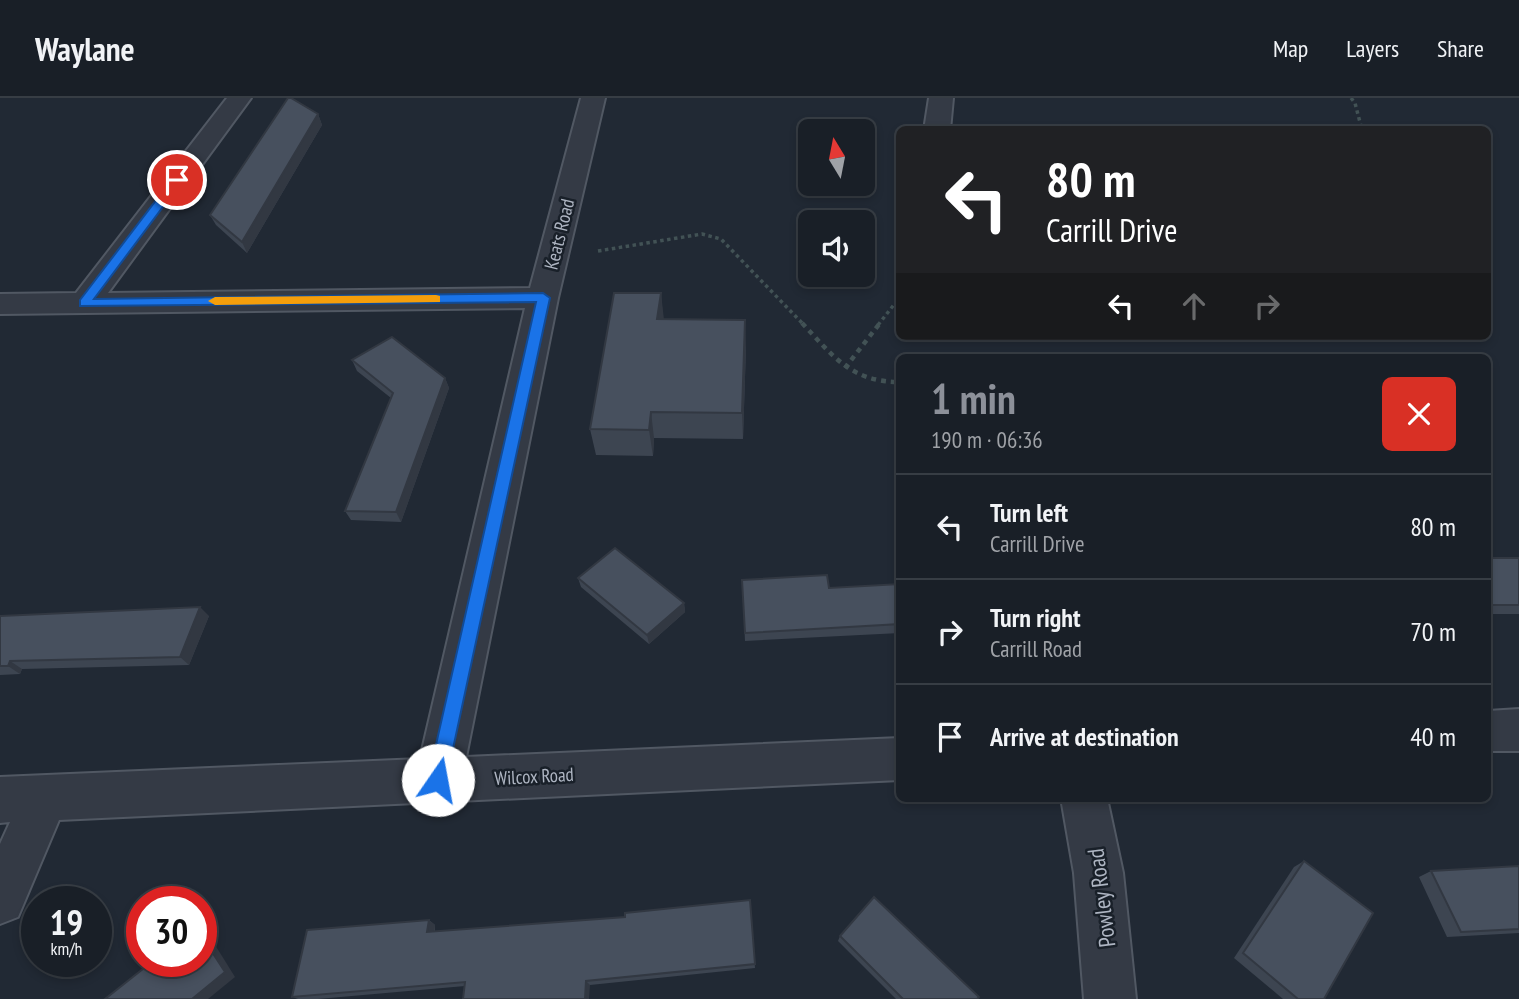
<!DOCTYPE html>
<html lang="en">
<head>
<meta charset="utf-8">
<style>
  :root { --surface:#191f27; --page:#262c33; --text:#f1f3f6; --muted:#9fa2a7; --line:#373d44; --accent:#8c9099 }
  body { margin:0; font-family:"PT Sans Narrow",sans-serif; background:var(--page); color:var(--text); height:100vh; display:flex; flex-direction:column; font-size:26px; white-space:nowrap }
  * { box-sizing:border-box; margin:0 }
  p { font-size:23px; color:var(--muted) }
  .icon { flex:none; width:38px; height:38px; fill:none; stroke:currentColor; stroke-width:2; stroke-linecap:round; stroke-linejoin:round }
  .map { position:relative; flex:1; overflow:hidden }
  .details { position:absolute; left:896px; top:256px; width:595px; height:448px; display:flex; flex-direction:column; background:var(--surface); border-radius:10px; box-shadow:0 4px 10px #0003,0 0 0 2px var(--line) }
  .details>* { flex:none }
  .guide { position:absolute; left:896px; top:28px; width:595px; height:214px; border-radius:10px; box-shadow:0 4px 10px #0003,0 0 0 2px var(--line); background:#202124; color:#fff; overflow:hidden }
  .needle { width:46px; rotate:350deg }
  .controls { position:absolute; left:798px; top:21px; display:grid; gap:14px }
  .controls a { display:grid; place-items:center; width:77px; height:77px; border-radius:10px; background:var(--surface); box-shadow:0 4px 10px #0003,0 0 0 2px var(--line); font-size:35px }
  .speed { position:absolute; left:21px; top:788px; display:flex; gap:14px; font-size:35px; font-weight:700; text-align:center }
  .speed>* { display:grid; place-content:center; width:91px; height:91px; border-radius:50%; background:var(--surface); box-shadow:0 4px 10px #0003,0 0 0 2px var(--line); line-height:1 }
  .speed small { font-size:18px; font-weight:400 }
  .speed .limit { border:10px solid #d22; background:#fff; color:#111 }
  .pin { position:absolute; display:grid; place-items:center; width:60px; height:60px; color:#fff; margin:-30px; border:4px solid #fff; border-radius:50%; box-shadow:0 2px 7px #0007 }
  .me { position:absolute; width:77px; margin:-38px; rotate:12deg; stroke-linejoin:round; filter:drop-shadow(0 0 5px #0008) }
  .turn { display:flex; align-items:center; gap:24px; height:147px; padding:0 35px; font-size:32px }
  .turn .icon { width:91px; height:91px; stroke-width:2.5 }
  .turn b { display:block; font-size:49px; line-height:60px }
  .lanes { display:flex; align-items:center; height:66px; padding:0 35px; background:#0003; justify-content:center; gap:35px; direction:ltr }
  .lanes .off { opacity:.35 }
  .round { display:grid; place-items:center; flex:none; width:74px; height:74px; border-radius:10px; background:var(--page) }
  .overview { display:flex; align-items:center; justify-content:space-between; height:119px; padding:0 35px }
  h1 { font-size:42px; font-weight:700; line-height:52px; color:var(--accent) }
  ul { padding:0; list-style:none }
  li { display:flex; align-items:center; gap:21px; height:105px; padding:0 35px; border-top:2px solid var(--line) }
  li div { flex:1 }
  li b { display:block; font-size:26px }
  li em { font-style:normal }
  header { display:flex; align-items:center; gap:42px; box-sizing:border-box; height:98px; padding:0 35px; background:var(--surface); border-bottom:2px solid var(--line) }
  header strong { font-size:33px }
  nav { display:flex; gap:38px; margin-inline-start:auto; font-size:24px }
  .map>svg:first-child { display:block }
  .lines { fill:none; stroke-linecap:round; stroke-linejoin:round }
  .minor-casing { stroke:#515863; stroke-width:4 }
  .path-far1 { stroke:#425255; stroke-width:3.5; stroke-dasharray:3.5 3.5; stroke-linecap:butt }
  .path { stroke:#425255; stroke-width:4.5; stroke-dasharray:5 5; stroke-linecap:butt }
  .minor { fill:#343a45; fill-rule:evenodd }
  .wall { fill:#3d4551 }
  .shaded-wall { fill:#323842 }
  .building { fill:#47505e; stroke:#323842; stroke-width:2 }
  .route { fill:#1a73e8; stroke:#114b97; stroke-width:2 }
  .slow { fill:#f59e0b }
  .labels { text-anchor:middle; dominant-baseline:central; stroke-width:5; stroke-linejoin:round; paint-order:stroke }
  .street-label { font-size:19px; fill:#aeb5c2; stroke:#192029 }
  .near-street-label { font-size:23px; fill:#aeb5c2; stroke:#192029 }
</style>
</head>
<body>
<header>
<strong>Waylane</strong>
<nav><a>Map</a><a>Layers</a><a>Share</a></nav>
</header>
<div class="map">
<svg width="1519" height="901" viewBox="0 0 1519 901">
  <rect width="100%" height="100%" fill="#212934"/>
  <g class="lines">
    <g class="minor-casing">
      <g id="minor">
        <polygon points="227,0 251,0 108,195 530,190 581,0 605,0 558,200 466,659 900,640 900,682 59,722 18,819 0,826 0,746 10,724 0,725 0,679 420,661 525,210 0,216 0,196 76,195"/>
        <polygon points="929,0 953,0 950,32 924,32"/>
        <polygon points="1519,611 1519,653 1488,653 1488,613"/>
        <polygon points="1061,700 1107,700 1123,775 1136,901 1084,901 1074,775"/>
      </g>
    </g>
    <g class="path-far1">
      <polyline points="1351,0 1355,5 1362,32"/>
      <polyline points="598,153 702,136 721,141 804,227"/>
      <polyline points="878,227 900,199"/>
    </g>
    <g class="path">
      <path d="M802,225C833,258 851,284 900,284"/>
      <polyline points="845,270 880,225"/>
    </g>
    <use href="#minor" class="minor"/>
  </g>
  <g class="wall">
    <polygon points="318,16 322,27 247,155 216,127 210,117"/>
    <polygon points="661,195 663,221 746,249 743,341 654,340 653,358 596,357 590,331"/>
    <polygon points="352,262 445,280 449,290 401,424 351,422 345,413 391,300 357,273"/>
    <rect x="1488" y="460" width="31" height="56"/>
    <polygon points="578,480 684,505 685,514 649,546 581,489"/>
    <polygon points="742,482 829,490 900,486 900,535 745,543"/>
    <polygon points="0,518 209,518 189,567 22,571 20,576 0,577"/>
    <polygon points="1304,763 1324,901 1283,901 1234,860 1294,769"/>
    <polygon points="1519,768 1519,835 1447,839 1419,779 1431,773"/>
    <polygon points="750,802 755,870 590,887 465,888 318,901 298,901 292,899 429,822 435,827 435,834 625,819"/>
    <polygon points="840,838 977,901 896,901 838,843"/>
  </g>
  <g class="shaded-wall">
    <polygon points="318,16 322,27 247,155 242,144"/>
    <polygon points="661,195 664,222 657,221"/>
    <polygon points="745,222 746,249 743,341 742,315"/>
    <polygon points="445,280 449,290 401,424 396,414"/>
    <polygon points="651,314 654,340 653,358 649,332"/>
    <polygon points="684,505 685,514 649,546 647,537"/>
    <polygon points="200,509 209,518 189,567 180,559"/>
    <polygon points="10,563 22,571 20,576 8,568"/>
    <polygon points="429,822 435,827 434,839 427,834"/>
    <polygon points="201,831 207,834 235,879 208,901 192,901"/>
    <polygon points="586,883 590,887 589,901 585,901"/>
  </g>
  <g class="building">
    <polygon points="288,0 291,0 318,16 242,144 210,117"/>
    <polygon points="614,195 661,195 657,221 745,222 742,315 651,314 649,332 590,331"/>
    <polygon points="392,239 445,280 396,414 345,413 393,295 352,262"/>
    <polygon points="615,450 684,505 647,537 578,480"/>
    <polygon points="1488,460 1519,460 1519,507 1491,507 1490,504 1488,504"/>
    <polygon points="827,477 829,490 900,486 900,526 745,535 742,482"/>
    <polygon points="200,509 180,559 10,563 8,568 0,568 0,518"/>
    <polygon points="1304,763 1373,815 1324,901 1298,901 1243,855"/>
    <polygon points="1519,768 1519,831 1461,834 1431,773"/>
    <polygon points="874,799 979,899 977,901 903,901 840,838"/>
    <polygon points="750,802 755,866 586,883 585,901 463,901 465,884 292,899 307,832 429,822 427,834 625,819 625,815"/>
    <polygon points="201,837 225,874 192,901 105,901 153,863 201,863"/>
  </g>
  <polygon class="route" points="177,79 183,82 94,201 543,195 550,200 445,688 438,691 431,688 428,682 536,204 80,208 80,202 173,80"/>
  <polygon class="slow" points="436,197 440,198 440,204 215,207 208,203 215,199"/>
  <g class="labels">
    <g class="street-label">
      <text transform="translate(559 136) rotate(-76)">Keats Road</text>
      <text transform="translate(534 678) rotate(-3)">Wilcox Road</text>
    </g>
    <g class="near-street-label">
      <text transform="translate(1101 800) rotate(-97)">Powley Road</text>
    </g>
  </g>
</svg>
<div class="controls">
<a><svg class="needle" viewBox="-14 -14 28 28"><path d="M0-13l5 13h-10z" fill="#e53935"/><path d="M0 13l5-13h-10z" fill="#9fa2a7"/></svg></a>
<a><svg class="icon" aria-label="sound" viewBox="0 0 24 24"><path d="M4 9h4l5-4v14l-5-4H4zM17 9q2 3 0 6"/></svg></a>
</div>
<div class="speed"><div>19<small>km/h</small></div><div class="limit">30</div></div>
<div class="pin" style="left:177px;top:82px;background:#d93025"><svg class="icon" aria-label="arrive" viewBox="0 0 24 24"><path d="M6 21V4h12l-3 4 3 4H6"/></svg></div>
<svg class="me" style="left:438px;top:682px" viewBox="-20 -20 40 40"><circle r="19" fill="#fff"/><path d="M0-13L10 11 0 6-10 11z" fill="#1a73e8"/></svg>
<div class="guide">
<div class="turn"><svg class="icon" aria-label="left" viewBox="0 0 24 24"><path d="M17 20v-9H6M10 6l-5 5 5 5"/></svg><div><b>80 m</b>Carrill Drive</div></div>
<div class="lanes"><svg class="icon" aria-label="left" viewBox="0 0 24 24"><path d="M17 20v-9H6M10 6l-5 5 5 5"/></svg><svg class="icon off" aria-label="ahead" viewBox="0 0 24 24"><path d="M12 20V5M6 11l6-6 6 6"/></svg><svg class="icon off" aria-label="right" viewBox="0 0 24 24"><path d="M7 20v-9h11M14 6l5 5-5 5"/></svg></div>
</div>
<section class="details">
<div class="overview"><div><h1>1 min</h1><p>190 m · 06:36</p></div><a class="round" style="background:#d93025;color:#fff"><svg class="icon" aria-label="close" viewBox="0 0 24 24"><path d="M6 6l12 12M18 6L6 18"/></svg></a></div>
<ul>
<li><svg class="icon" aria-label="left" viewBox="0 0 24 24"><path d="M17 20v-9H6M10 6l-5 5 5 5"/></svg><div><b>Turn left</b><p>Carrill Drive</p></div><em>80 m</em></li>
<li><svg class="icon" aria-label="right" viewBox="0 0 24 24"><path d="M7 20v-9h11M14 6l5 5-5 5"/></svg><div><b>Turn right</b><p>Carrill Road</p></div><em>70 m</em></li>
<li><svg class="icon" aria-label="arrive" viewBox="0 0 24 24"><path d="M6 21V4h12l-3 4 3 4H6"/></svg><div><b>Arrive at destination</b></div><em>40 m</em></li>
</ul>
</section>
</div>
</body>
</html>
